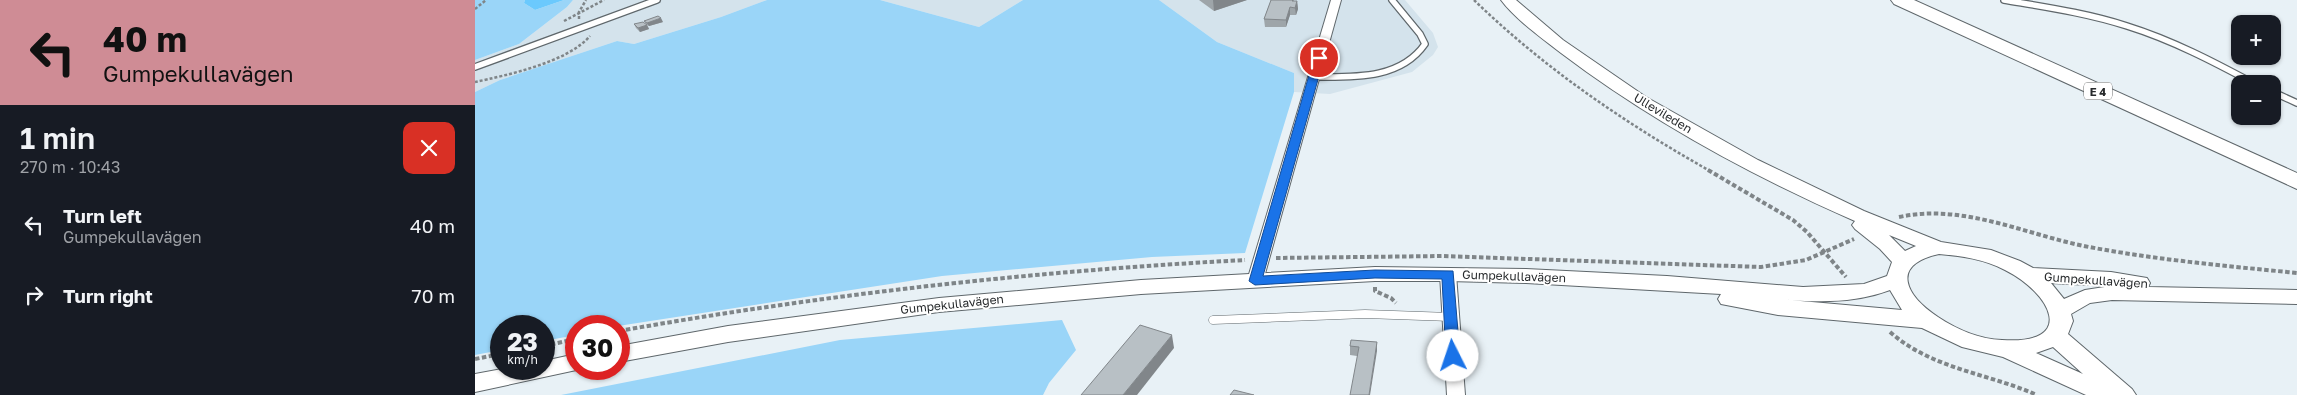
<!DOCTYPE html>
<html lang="en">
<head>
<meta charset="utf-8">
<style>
  :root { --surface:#171b24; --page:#20242c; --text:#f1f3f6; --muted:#9ea1a6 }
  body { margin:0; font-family:"Golos Text",sans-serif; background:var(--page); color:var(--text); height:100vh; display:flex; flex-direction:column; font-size:19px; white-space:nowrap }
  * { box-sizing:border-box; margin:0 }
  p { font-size:16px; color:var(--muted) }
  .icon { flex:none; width:28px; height:28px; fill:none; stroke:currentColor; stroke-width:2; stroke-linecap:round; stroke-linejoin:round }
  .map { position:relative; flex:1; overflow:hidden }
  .details { display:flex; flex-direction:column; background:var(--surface); width:475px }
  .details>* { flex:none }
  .banner { background:#cf8c95; color:#111; overflow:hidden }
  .tools { position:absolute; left:1756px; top:15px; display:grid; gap:10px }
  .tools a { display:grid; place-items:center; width:50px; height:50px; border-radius:10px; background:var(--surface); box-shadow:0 1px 4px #0004; font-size:25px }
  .speed { position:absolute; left:15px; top:315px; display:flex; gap:10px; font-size:25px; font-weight:700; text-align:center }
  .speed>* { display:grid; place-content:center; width:65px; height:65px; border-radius:50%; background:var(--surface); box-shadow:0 1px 4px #0004; line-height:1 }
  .speed small { font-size:12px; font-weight:400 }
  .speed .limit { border:8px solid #d22; background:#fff; color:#111 }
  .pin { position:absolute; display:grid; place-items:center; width:42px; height:42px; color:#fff; margin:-21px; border:2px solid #fff; border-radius:50%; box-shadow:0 1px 5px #0007 }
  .me { position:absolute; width:55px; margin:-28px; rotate:356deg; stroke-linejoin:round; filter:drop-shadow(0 0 4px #0008) }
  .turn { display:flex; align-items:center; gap:18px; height:105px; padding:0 20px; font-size:22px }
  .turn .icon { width:65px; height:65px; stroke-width:2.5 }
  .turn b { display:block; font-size:35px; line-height:42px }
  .round { display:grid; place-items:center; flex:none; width:52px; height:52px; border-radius:10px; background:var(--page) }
  .head { display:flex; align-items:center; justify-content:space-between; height:85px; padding:0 20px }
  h1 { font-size:30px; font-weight:600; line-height:38px }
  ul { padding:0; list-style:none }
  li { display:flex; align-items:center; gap:15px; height:70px; padding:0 20px }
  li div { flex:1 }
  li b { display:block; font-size:19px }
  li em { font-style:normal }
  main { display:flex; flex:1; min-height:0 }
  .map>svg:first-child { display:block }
  .built { fill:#d4e3ec }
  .green { fill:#9ad5f8 }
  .forest { fill:#6bc9fd }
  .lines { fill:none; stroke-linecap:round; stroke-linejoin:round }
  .lane-far1-casing { stroke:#5f676b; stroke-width:8 }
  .lane-casing { stroke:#5f676b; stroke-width:9 }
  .street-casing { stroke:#5f676b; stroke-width:2 }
  .secondary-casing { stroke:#5f676b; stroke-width:2 }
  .highway-casing { stroke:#5f676b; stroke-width:2 }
  .path-far1 { stroke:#7f8588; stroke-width:2.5; stroke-dasharray:3 2; stroke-linecap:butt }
  .path { stroke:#7f8588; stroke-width:4; stroke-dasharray:4.5 2.5; stroke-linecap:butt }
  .lane-far1 { stroke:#fff; stroke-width:5.5 }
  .lane { stroke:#fff; stroke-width:8 }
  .street { fill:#fff; fill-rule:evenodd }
  .secondary { fill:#fff; fill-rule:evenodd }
  .highway { fill:#fff; fill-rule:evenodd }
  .wall { fill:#9ea5a9 }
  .shaded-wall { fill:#81868a }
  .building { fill:#b8c0c5; stroke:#81868a }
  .route { fill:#1a73e8; stroke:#114b97 }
  .labels { text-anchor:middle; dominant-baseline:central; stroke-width:4; stroke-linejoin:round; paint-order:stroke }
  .shield { fill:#fff; stroke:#686a6b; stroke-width:1 }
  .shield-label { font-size:11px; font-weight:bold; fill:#272a2c }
  .street-label { font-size:12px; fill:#272a2c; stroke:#fff }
</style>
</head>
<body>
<main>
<section class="details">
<div class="banner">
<div class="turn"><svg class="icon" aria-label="left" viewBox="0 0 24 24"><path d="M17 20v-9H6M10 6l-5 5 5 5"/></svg><div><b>40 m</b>Gumpekullavägen</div></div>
</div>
<div class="head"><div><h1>1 min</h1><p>270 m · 10:43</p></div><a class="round" style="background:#d93025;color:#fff"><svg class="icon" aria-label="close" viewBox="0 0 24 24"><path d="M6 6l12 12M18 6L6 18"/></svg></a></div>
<ul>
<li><svg class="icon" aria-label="left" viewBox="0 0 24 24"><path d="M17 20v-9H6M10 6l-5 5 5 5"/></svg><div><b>Turn left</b><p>Gumpekullavägen</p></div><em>40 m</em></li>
<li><svg class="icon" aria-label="right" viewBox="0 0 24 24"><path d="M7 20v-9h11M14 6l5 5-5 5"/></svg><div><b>Turn right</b></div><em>70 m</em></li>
</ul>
</section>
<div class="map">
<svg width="1822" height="395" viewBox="0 0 1822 395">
  <rect width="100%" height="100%" fill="#e8f1f6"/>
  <g class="built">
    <polygon points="98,0 292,0 246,17 159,44 142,41 25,80 0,92 0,60 44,44 92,7"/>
    <polygon points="405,0 548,0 504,27"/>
    <polygon points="684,0 930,0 958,33 963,47 958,55 937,72 855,94 819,92 819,73 742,42"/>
  </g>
  <g class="green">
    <polygon points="0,0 50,0 49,3 60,10 89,0 98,0 92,7 44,44 0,60"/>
    <polygon points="292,0 405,0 504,27 548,0 684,0 742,42 819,73 819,92 770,253 677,257 467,276 143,326 101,326 101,335 69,341 69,326 26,326 26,350 0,355 0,92 25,80 142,41 159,44 246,17"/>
    <polygon points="587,320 601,350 574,383 568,395 86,395 365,340"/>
  </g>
  <polygon class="forest" points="50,0 89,0 60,10 49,3"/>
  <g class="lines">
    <g class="lane-far1-casing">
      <g id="lane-far1">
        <path d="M1529,0C1570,7 1612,13 1652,26C1697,40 1739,62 1780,84"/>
        <polyline points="0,67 182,0"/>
        <path d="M839,77C878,77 925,80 950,44L945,34L917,0"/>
        <polyline points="1798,92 1822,103"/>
      </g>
    </g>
    <g class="lane-casing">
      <polyline id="lane" points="738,320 890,314 976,317"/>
    </g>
    <g class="street-casing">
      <g id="street">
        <polygon points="856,0 866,0 788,281 785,285 775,285 772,281"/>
        <polygon points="973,269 978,270 981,274 990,395 972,395 965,274 968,270"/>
      </g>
    </g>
    <g class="secondary-casing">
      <g id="secondary">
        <path d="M1026,0H1041L1088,40L1171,97L1283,160L1389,211L1466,242L1516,250L1545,261L1558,268L1636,272L1672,278L1675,283L1673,287L1822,290V304L1637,300L1615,303L1596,314L1598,321L1593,334L1657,389L1661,395H1611L1528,357L1487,347L1447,328L1303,315L1246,304L1243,299L1246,294L1051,283L973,281H900L666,294L464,312L253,342L144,362V346L253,326L464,298L666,280L900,267L1051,269L1192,276L1328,287L1389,284L1412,276L1417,262L1405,249L1380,229L1377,225L1380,221C1277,176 1176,121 1086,53C1067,38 1040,19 1026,0ZM1414,235L1441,246L1430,251ZM1464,254C1487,256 1509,259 1530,270C1576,293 1603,345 1527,340C1504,339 1481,329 1463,317C1431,296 1414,265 1464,254ZM1576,283L1636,286L1610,290L1589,299ZM1415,290L1427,310L1293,298C1335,302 1375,305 1415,290ZM1578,347L1608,374L1561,353Z"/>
        <polygon points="101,354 101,369 106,369 0,392 0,374 27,369 69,369 69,361"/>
      </g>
    </g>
    <g class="highway-casing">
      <polygon id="highway" points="1416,0 1439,0 1822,173 1822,189 1419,4"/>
    </g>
    <g class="path-far1">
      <path d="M999,0C1069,68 1150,123 1235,171"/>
      <polyline points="0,9 11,0"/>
      <polyline points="104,19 104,12 111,0"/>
      <polyline points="89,21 129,0"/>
      <path d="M0,82C33,75 93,62 115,36"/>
    </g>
    <g class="path">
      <polyline points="1233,170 1318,220 1332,232 1371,277"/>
      <path d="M1424,217C1489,203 1551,235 1614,247C1683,260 1752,266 1822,273"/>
      <polyline points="801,258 967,256 1286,267 1331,260 1379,239"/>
      <polyline points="900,287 900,291 916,298 921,303"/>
      <path d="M144,331C352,294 559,271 770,260"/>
      <path d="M1415,332C1457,369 1512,373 1562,395"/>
      <polyline points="69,346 101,339"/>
      <polyline points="0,359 26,354"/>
    </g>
    <use href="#lane-far1" class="lane-far1"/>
    <use href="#lane" class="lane"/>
    <use href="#street" class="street"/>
    <use href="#secondary" class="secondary"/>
    <use href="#highway" class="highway"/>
  </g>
  <g class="wall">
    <polygon points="724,0 772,0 739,11"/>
    <polygon points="796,0 819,0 819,1 822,1 823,9 821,15 815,15 811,27 790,27 789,19"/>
    <polygon points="169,21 188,22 174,26 172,25 174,29 165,32 161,28 159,24 171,24"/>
    <polygon points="902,342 902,351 882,356 875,355 875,346"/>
  </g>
  <g class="shaded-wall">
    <polygon points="738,0 772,0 739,11"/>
    <polygon points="822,1 823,9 821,15 820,8"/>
    <polygon points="815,7 815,15 811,27 811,20"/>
    <polygon points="186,18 188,22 174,26 172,23"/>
    <polygon points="172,25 174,29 165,32 163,28"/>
    <polygon points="697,335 699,348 662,395 648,395"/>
    <polygon points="902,342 902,351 895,395 894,395"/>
  </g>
  <g class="building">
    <polygon points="796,0 818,0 817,1 822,1 820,8 815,7 811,20 789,19"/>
    <polygon points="183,16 186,18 172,23 169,21"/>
    <polygon points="168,22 172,25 163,28 159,24"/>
    <polygon points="665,325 697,335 648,395 606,395"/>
    <polygon points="876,340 902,342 894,395 875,395 884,347 875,346"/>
    <polygon points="759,390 779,395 755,395"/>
  </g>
  <polygon class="route" points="844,55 849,58 788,276 900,270 978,271 985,356 983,360 973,360 971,356 967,279 900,278 780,285 774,281 839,58"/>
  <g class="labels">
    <rect class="shield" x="1609" y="82.5" width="28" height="17" rx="4"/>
    <g class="shield-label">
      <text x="1623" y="91">E 4</text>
    </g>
    <g class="street-label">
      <text transform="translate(1188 113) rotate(31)">Ullevileden</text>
      <text transform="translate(1039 276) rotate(2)">Gumpekullavägen</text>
      <text transform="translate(1621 280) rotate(4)">Gumpekullavägen</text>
      <text transform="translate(477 304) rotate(-6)">Gumpekullavägen</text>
    </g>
  </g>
</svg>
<div class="tools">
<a>+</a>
<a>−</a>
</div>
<div class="speed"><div>23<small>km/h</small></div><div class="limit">30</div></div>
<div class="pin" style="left:844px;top:58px;background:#d93025"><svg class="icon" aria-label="arrive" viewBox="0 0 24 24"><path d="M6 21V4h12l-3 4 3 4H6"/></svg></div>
<svg class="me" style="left:978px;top:356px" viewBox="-20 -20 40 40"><circle r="19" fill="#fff"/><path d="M0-13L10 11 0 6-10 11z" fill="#1a73e8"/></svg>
</div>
</main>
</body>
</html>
